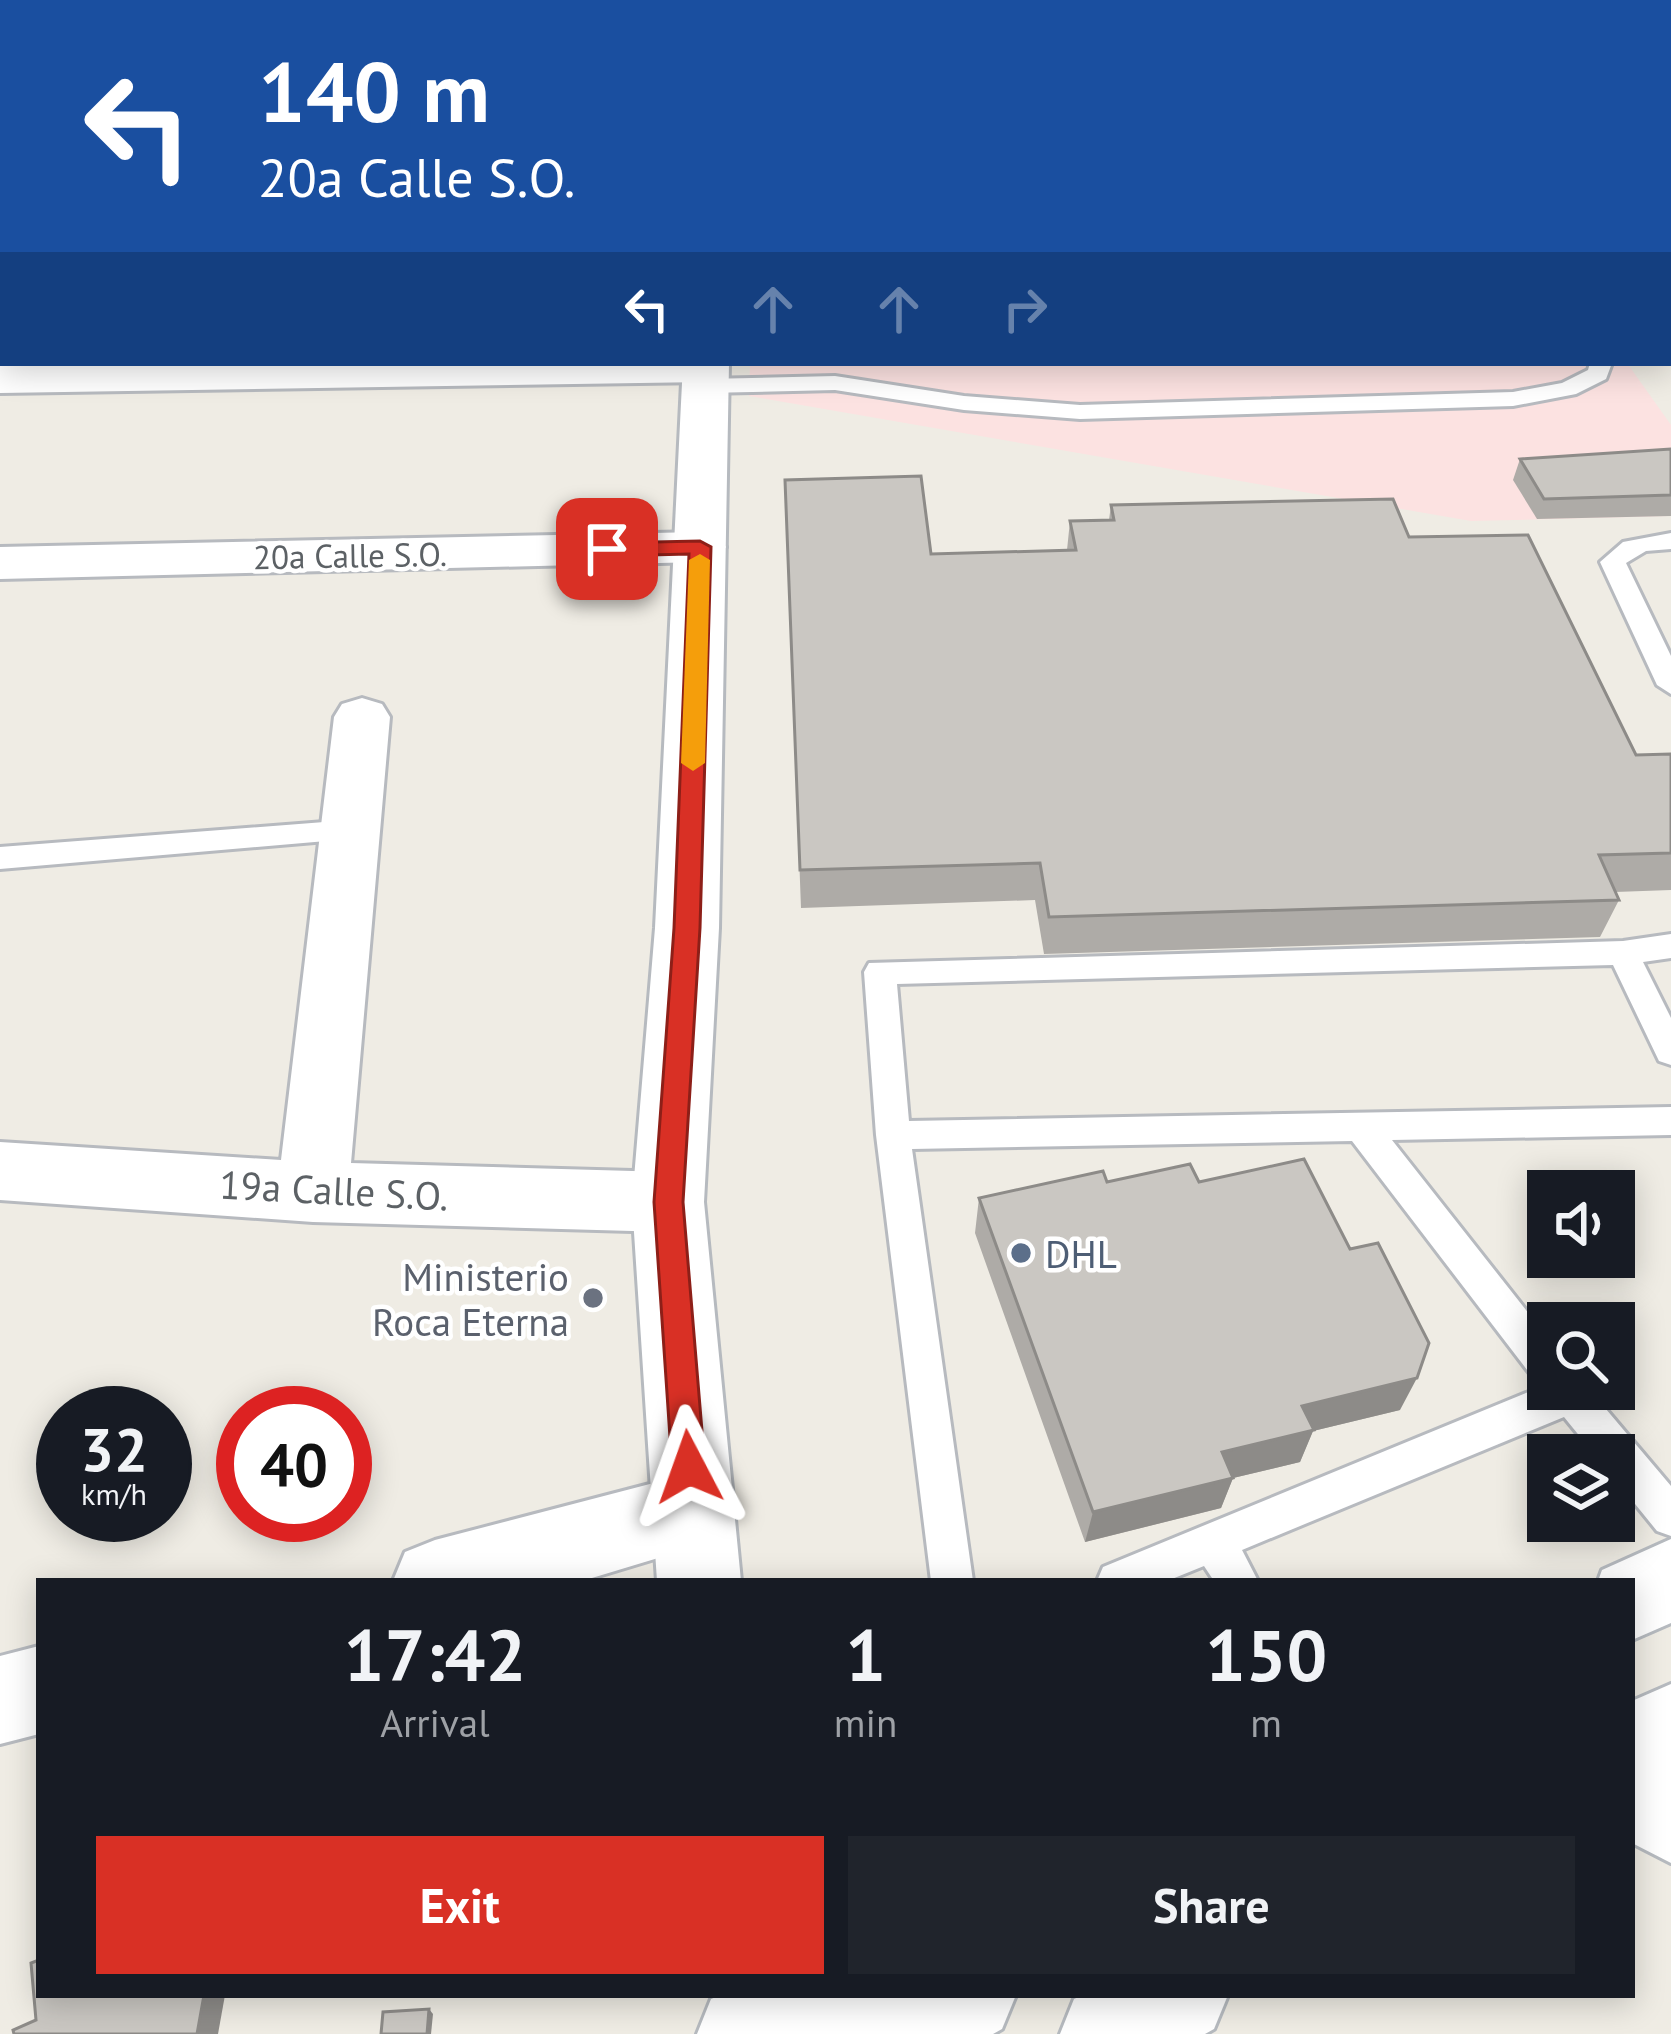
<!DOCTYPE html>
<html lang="en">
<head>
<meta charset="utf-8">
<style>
  :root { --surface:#171b24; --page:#20242c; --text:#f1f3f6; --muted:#9ea1a6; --accent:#d93025 }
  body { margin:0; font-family:"PT Sans",sans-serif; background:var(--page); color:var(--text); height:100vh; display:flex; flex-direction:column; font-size:45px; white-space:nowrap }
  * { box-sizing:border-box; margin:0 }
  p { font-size:39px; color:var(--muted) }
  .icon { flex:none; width:66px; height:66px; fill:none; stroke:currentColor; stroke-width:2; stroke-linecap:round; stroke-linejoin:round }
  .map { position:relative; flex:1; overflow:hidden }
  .side { position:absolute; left:36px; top:1578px; width:1599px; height:420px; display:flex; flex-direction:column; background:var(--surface); border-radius:0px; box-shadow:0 6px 30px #0003 }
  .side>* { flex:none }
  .banner { position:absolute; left:0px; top:0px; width:1671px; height:366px; box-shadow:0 6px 30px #0003; background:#1a4fa0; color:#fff; overflow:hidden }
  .controls { position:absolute; left:1527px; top:1170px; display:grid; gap:24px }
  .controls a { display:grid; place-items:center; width:108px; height:108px; border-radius:0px; background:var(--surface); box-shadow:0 6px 30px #0003; font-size:60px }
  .speed { position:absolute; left:36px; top:1386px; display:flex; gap:24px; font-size:60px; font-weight:700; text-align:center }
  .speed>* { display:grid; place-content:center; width:156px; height:156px; border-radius:50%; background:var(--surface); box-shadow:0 6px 30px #0003; line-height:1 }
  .speed small { font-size:30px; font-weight:400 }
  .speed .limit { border:18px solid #d22; background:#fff; color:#111 }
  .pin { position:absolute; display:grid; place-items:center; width:102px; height:102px; color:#fff; margin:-51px; border-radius:24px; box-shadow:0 6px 18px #0006 }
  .me { position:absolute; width:132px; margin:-66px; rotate:356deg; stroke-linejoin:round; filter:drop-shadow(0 0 9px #0008) }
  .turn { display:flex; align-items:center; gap:42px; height:252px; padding:0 60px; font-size:54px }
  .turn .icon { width:156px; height:156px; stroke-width:2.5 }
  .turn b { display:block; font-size:84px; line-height:102px }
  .lanes { display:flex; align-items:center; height:114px; padding:0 60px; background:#0003; justify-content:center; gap:60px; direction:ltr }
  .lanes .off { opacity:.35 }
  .eta { display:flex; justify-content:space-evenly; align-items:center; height:204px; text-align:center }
  .eta b { font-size:72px; font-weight:700; line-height:84px }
  .primary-button { display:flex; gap:24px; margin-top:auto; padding:24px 60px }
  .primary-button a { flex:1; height:138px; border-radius:0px; background:var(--accent); color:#fff; font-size:48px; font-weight:700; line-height:138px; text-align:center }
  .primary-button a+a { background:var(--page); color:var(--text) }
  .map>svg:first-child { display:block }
  .medical { fill:#fce2e1 }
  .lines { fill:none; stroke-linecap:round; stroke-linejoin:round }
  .lane-casing { stroke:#b7babf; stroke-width:6 }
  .street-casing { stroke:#b7babf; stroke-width:6 }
  .secondary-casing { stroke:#b6babf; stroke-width:6 }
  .lane { fill:#fff; fill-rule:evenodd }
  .street { fill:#fff; fill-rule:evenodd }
  .secondary { fill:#fff; fill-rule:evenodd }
  .wall { fill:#aeaba7 }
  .shaded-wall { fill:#8d8b88 }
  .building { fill:#cac7c2; stroke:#8d8b88; stroke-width:3 }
  .route { fill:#d93025; stroke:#8d1f18; stroke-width:3 }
  .slow { fill:#f59e0b }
  .service-dot { fill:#5c6f8a; stroke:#fff; stroke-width:4.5 }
  .worship-dot { fill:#6b7280; stroke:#fff; stroke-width:4.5 }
  .labels { text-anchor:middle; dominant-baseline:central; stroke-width:9; stroke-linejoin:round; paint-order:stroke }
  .far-street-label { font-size:33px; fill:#5c6165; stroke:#fff }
  .street-label { font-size:39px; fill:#5c6165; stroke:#fff }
  .service-label { font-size:39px; fill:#4e5e75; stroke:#fff; text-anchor:start }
  .worship-label { font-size:39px; fill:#5b616d; stroke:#fff; text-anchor:end }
</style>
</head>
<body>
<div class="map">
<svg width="1671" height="2034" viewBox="0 0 1671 2034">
  <rect width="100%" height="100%" fill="#efece4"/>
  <polygon class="medical" points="750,363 1627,363 1671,425 1671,516 1471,521 749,396"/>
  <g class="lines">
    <g class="lane-casing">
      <g id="lane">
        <polygon points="856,0 911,0 854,3"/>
        <polygon points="1668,249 1671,249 1668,262"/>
        <polygon points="1590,363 1612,363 1606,379 1576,394 1513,406 1080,419 964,410 835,390 705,393 693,386 705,379 835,376 964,396 1080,405 1513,392 1562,383 1588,370"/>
        <polygon points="1671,533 1671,549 1646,551 1626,563 1671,656 1671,694 1657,685 1600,562 1623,542"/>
        <polygon points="350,820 361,824 365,831 361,838 0,869 0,847"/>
        <polygon points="1671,934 1671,958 1643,962 1671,1018 1671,1065 1659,1061 1613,965 897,984 909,1121 1671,1107 1671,1135 1392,1140 1548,1338 1548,1389 1589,1389 1671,1486 1671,1536 1657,1531 1614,1478 1614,1455 1595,1455 1564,1417 1242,1550 1258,1581 1214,1581 1204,1566 1167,1581 1097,1581 1103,1567 1548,1384 1534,1379 1352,1141 912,1149 973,1581 931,1581 876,1135 864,972 869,963 1623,941"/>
      </g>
    </g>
    <g class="street-casing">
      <g id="street">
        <polygon points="0,116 3,116 0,144"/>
        <rect x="0" y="219" width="3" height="24"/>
        <polygon points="724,363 728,368 721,378 705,382 0,393 0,365"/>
        <polygon points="700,532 718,536 726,547 718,558 700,562 0,579 0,547"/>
        <polygon points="362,698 382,704 390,717 351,1163 668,1172 693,1181 704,1202 693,1223 668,1232 313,1222 0,1200 0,1142 281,1160 334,717 342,704"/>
        <polygon points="692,1473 721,1485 733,1512 721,1539 582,1581 393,1581 405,1552 435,1540"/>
        <polygon points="39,1646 39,1734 0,1744 0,1656"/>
      </g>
    </g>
    <g class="secondary-casing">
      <g id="secondary">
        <polygon points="0,0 17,0 19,3 3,3 0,14"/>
        <polygon points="57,0 241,0 55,3"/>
        <rect x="698" y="0" width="34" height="3"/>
        <polygon points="683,363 729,363 719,928 704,1202 741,1581 657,1581 632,1202 655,928"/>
        <polygon points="1671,1539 1671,1623 1632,1640 1632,1581 1598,1581 1602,1570"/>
        <polygon points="1671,1684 1671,1863 1632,1843 1632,1701"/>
        <polygon points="721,1995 1016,1995 1002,2029 993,2034 697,2034 711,1999"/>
        <polygon points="1083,1995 1228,1995 1214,2029 1205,2034 1060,2034 1074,1999"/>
      </g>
    </g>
    <use href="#lane" class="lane"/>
    <use href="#street" class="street"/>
    <use href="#secondary" class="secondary"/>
  </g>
  <g class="wall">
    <polygon points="922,0 1671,0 1671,111 1668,111 1668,3 922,3"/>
    <rect x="1668" y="152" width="3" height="78"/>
    <polygon points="977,363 1069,363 978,364"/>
    <polygon points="1671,449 1671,516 1537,519 1513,480 1520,459"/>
    <polygon points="785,480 931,554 1067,550 1070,521 1109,520 1111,505 1409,537 1636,755 1671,754 1671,890 1615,892 1619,900 1600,937 1044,954 1035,900 801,908"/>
    <polygon points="1107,1182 1199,1182 1400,1410 1313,1431 1300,1462 1233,1478 1221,1508 1085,1542 975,1233 979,1198"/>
  </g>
  <g class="shaded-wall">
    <polygon points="1417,1378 1400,1410 1313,1431 1300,1462 1233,1478 1221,1508 1085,1542 1093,1512 1222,1452 1302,1406"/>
    <polygon points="204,1995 225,1995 218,2034 197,2034"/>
    <polygon points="429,2009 433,2014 431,2034 427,2034"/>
  </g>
  <g class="building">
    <polygon points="81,0 131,0 130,3 79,3"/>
    <polygon points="931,0 1448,0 1450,3 931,3"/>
    <polygon points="1660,0 1671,0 1671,13 1668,10 1668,3 1662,3"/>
    <rect x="1668" y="53" width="3" height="15"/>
    <rect x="1668" y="152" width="3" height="33"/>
    <polygon points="1671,449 1671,495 1544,499 1520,459"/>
    <polygon points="921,476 931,554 1076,550 1070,521 1114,520 1111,505 1393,499 1409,537 1528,535 1636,755 1671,754 1671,853 1599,855 1619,900 1049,917 1040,863 800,870 785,480"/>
    <polygon points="1304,1159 1350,1249 1378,1243 1429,1343 1417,1378 1302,1406 1314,1430 1222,1452 1233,1478 1093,1512 979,1198 1103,1171 1107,1182 1190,1164 1199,1182"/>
    <polygon points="39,1960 39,1995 204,1995 197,2034 14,2034 13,2030 36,2020 31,1963"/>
    <polygon points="429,2009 427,2034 381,2034 383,2012"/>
  </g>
  <polygon class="route" points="700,541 711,547 700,928 683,1202 705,1467 701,1478 689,1483 677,1478 672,1467 654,1202 674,928 689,554 607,556 596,549 607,543"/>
  <polygon class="slow" points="700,554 710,560 705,763 693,771 681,763 689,560"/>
  <circle class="service-dot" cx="1021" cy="1253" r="12"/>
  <circle class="worship-dot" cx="593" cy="1298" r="12"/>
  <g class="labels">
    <g class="far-street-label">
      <text transform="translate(350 555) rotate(-1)">20a Calle S.O.</text>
    </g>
    <g class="street-label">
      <text transform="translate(334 1190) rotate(3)">19a Calle S.O.</text>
    </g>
    <g class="service-label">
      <text x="1045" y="1253">DHL</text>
    </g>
    <g class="worship-label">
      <text x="569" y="1276">Ministerio<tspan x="569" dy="45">Roca Eterna</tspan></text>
    </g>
  </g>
</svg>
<div class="controls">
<a><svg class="icon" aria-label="sound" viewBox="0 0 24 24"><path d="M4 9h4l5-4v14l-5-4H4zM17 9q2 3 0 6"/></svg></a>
<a><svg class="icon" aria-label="search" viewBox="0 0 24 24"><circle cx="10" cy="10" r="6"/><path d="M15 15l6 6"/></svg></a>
<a><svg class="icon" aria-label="layers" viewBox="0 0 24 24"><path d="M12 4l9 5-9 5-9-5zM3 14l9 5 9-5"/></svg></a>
</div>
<div class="speed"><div>32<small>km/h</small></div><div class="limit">40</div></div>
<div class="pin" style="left:607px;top:549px;background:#d93025"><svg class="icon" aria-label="arrive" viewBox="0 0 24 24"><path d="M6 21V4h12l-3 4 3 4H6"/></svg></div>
<svg class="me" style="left:689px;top:1467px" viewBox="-20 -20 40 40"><path d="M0-17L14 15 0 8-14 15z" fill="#d93025" stroke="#fff" stroke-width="4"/></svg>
<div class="banner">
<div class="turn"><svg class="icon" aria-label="left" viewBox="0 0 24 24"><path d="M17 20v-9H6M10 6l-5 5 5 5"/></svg><div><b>140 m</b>20a Calle S.O.</div></div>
<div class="lanes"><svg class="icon" aria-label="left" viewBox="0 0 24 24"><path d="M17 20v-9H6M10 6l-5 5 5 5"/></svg><svg class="icon off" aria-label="ahead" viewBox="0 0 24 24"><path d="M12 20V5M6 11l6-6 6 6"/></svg><svg class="icon off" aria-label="ahead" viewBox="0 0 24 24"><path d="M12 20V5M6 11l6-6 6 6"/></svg><svg class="icon off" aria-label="right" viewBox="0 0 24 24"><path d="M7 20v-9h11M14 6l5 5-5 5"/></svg></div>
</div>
<section class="side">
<div class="eta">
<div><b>17:42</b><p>Arrival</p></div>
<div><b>1</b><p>min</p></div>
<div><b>150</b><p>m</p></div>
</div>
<div class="primary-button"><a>Exit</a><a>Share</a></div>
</section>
</div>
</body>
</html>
